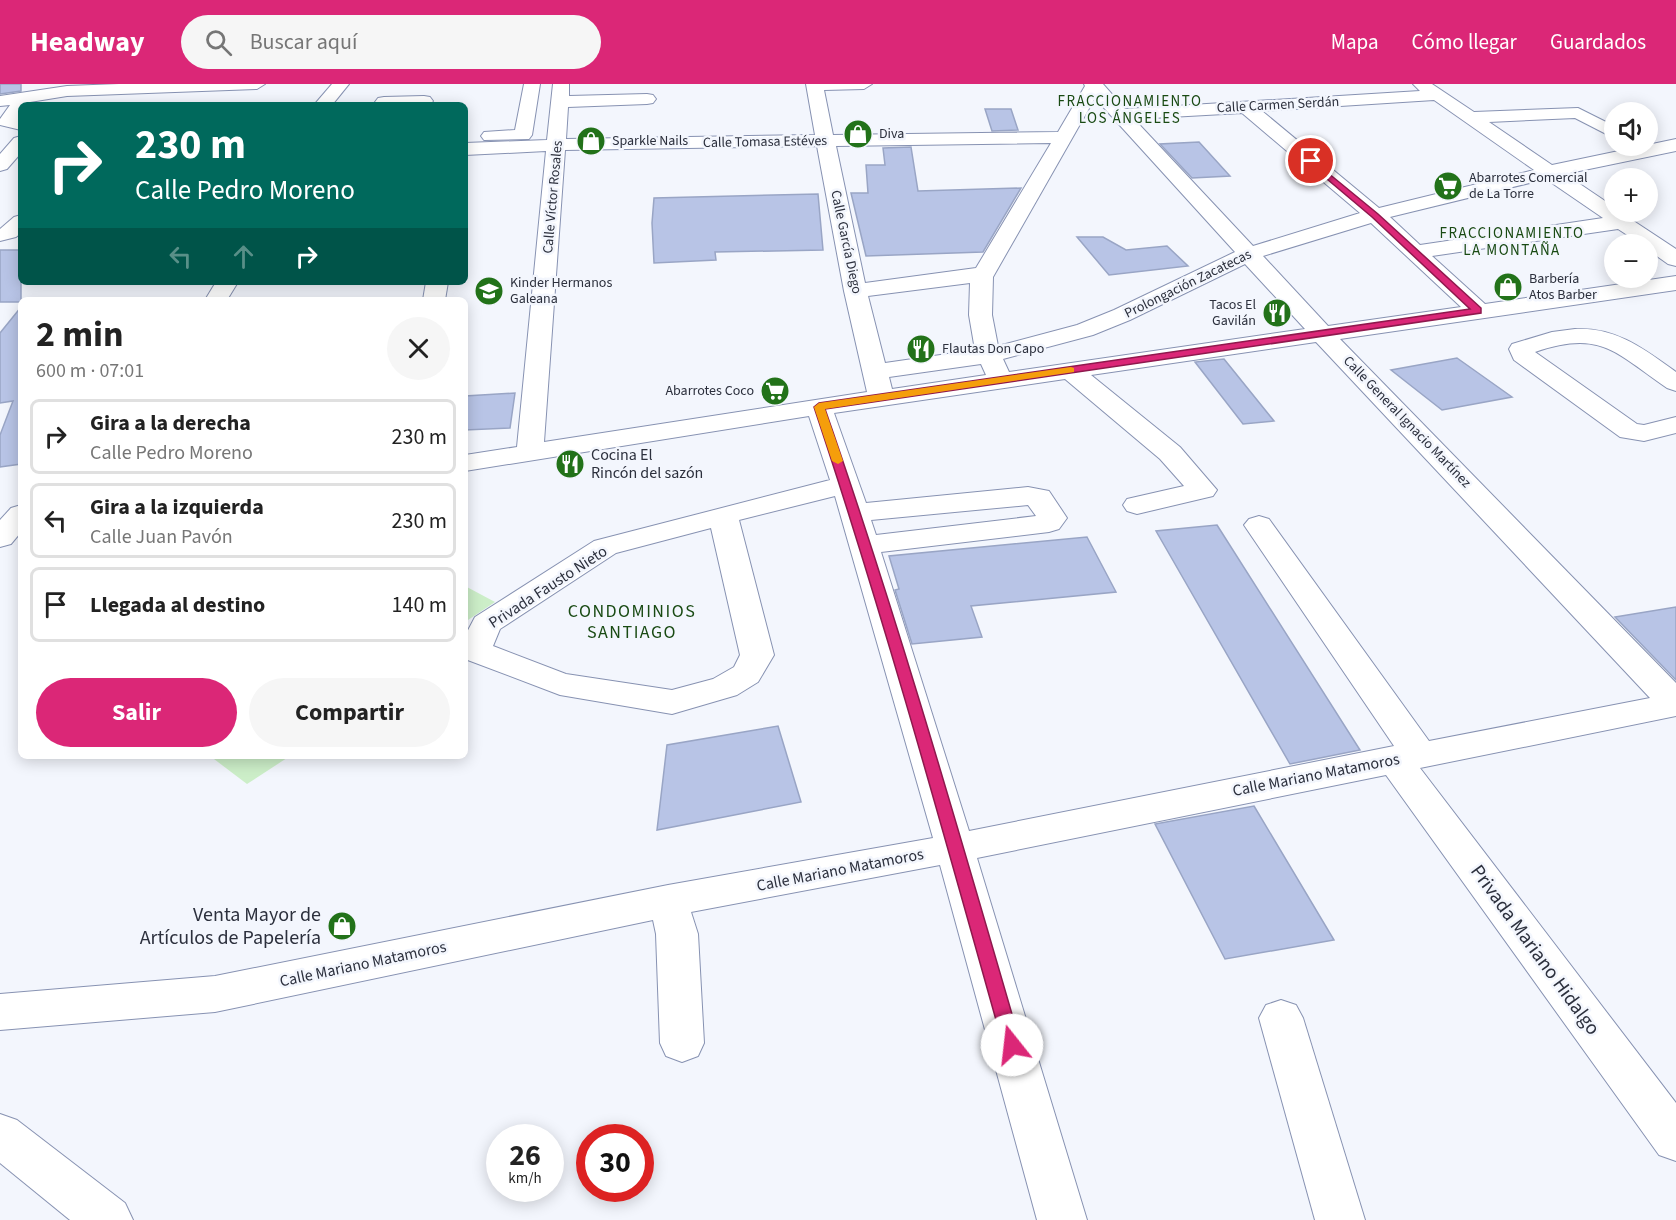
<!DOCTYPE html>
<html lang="es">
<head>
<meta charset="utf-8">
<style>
  :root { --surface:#fff; --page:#f6f6f6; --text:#222; --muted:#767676; --line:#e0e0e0; --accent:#db2777 }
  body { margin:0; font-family:"Source Sans 3",sans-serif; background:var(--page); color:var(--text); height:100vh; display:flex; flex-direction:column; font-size:22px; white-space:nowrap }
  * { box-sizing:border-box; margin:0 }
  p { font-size:20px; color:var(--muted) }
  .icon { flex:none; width:33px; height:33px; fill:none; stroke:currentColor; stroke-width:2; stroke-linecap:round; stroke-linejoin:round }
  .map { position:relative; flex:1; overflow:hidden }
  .panel { position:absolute; left:18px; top:213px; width:450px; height:462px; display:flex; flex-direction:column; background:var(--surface); border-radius:9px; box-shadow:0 3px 15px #0003 }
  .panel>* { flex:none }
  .guide { position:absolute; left:18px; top:18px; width:450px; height:183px; border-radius:9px; box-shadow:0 3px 15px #0003; background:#00695c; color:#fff; overflow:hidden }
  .tools { position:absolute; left:1604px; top:18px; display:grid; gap:12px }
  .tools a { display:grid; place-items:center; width:54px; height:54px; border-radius:50%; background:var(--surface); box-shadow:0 3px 15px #0003; font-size:30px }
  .speed { position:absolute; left:486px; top:1040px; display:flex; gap:12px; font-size:30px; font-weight:700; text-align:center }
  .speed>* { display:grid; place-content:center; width:78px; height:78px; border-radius:50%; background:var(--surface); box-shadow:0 3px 15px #0003; line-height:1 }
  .speed small { font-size:15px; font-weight:400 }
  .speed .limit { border:9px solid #d22; background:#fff; color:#111 }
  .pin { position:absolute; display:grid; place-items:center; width:51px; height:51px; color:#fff; margin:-26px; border:3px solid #fff; border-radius:50%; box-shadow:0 2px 6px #0007 }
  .me { position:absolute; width:66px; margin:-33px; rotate:344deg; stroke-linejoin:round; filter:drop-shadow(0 0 4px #0008) }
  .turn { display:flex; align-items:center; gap:21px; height:126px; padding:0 18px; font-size:27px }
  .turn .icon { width:78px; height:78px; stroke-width:2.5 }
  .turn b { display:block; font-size:42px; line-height:51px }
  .lanes { display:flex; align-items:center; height:57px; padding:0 18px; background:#0003; justify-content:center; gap:30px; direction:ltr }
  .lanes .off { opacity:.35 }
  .round { display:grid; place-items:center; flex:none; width:63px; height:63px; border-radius:32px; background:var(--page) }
  .head { display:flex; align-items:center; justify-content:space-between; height:102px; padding:0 18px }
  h1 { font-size:36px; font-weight:700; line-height:45px }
  .action { display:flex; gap:12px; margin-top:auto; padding:12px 18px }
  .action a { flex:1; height:69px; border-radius:36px; background:var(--accent); color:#fff; font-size:24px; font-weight:700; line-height:69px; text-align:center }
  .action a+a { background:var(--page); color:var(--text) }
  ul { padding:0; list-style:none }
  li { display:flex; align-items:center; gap:18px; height:75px; margin:0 12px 9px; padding:0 6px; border:3px solid var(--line); border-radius:9px }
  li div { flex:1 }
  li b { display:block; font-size:22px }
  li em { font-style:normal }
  header { display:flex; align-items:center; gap:36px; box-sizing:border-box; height:84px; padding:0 30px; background:var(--accent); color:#fff }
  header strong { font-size:28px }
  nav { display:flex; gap:33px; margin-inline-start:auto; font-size:21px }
  .search { width:420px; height:54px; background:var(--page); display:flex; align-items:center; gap:15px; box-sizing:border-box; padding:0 21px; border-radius:33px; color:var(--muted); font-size:22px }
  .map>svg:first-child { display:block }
  .green { fill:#cceec8 }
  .building { fill:#b8c4e6; stroke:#99a5c5; stroke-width:1.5 }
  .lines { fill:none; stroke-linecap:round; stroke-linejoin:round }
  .minor-casing { stroke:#8792b2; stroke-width:2 }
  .major-casing { stroke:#8792b2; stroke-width:2 }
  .minor { fill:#fff; fill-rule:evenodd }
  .major { fill:#fff; fill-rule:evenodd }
  .route { fill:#db2777; stroke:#8e194d; stroke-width:1.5 }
  .slow { fill:#f59e0b }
  .labels { text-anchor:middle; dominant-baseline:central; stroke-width:5; stroke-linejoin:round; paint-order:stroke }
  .far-street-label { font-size:14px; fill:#2c303d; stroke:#f3f6fd }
  .far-poi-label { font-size:14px; fill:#2c303d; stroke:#f3f6fd; text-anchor:start }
  .far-neighbourhood-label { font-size:15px; letter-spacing:1.5px; fill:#194a13; stroke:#f3f6fd }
  .poi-label { font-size:16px; fill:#2c303d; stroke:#f3f6fd; text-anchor:start }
  .street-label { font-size:16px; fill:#2c303d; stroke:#f3f6fd }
  .neighbourhood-label { font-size:18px; letter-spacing:1.5px; fill:#194a13; stroke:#f3f6fd }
  .near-poi-label { font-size:20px; fill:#2c303d; stroke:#f3f6fd; text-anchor:end }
  .near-street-label { font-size:20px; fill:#2c303d; stroke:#f3f6fd }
</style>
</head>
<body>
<header>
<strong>Headway</strong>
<div class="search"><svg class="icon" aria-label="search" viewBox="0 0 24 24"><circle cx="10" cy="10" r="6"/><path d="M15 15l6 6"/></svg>Buscar aquí</div>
<nav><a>Mapa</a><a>Cómo llegar</a><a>Guardados</a></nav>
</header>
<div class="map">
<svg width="1676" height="1136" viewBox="0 0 1676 1136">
  <rect width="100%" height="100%" fill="#f3f6fd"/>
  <g class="green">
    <polygon points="465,502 495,518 465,538"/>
    <polygon points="210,672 290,672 247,700"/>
  </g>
  <g class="building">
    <polygon points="0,0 21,0 21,7 0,10"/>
    <polygon points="985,25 1011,25 1018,46 992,47"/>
    <polygon points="1199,58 1230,92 1192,94 1160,60"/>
    <polygon points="911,63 918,107 1021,104 983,168 866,172 851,109 868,109 866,81 885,81 883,64"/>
    <polygon points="818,110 823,166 715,168 716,176 654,179 652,139 654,114"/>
    <polygon points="1077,153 1103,153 1126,166 1167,162 1188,182 1109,191"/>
    <rect x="0" y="166" width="21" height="52"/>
    <polygon points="21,223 21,380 0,383 0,351 13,317 0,319 0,249"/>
    <polygon points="1457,274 1512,313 1442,326 1391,286"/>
    <polygon points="1224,275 1274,337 1243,340 1195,278"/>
    <polygon points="515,309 510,344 465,346 465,312"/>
    <polygon points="1217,441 1360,666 1290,680 1156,447"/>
    <polygon points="1087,453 1116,508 971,522 982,553 912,560 895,506 899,505 889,472"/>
    <polygon points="1676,523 1676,596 1615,533"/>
    <polygon points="778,642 801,718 657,746 667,661"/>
    <polygon points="1254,722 1334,856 1225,875 1155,740"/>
  </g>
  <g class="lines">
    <g class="minor-casing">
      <g id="minor">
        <polygon points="119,0 265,0 257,5 67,12 30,18 27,21 21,21 21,31 18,35 21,36 21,46 0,41 0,35 10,21 0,22 0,12 67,2"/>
        <polygon points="332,0 349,0 332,21 314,21"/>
        <polygon points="524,0 540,0 532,51 529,55 484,56 481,52 484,48 515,46"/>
        <path d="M553,0H569V12L647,10L653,11L656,15L653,19L647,20L568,23L566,55L815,51L806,0H872L864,5L824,6L833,51L1058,48L1085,2L1084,0H1103L1125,25L1420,7L1413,0H1432L1474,28L1578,24L1614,42V54L1575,34L1489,38L1552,81L1676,55V67L1565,90L1614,123V128H1620L1676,165V182L1668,180L1647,165V160H1641L1618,145L1432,172L1485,220L1676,192V206L1340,255L1676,599V632L1420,684L1676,1019V1077L1659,1071L1386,691L977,774L1087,1136H1037L940,781L691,828L698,850L704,959L698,972L682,978L666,972L660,959L656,850L653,836L215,928L0,946V910L215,892L668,801L933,754L835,412L739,436L774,571L758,598L737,611L672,630L560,611L465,575V552L475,533L594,457L830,396L809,332L465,387V371L517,363L546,67L465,71V59L547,56ZM1095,14L1235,168L1114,226L1077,241L998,262L992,231L993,193ZM1434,16L1534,86L1379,124L1262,27ZM1242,29L1360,129L1253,162L1134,35ZM1051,59L976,184L865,199L836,62ZM817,62L844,207L867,308L544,358L565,66ZM1546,95L1603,134L1420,161L1390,133ZM1371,139L1461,223L1328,242L1263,172ZM1245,180L1305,245L1009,288L1003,275L1093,251L1130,236ZM970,199L969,231L975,266L885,279L868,212ZM1316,258L1650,614L1429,657L1269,435L1259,432L1249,435L1244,441L1394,662L969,747L881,468L1049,448L1059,445L1067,434L1049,407L1028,403L866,419L834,329L1065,295L1160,375L1184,402L1127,415L1123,421L1127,427L1137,430L1213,412L1217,406L1180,363L1091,291ZM981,280L986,291L892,305L889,293ZM1028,421L1036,432L876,451L871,436ZM711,444L740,571L734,583L713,595L672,606L566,590L493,562L500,545L616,469Z"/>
        <polygon points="424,12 430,13 433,17 430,21 377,21 375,18 378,14 384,13"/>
        <polygon points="21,52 21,69 7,85 0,87 0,70 14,54"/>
        <polygon points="21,131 21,149 16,153 0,157 0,145 14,133"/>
        <polygon points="216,198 238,198 227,216 205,216"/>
        <polygon points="426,198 448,198 445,216 423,216"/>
        <path d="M1575,245C1616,243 1644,265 1676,288V307L1667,304C1616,269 1601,245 1535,268L1637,340L1644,341L1676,333V349L1644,357L1620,353L1514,276L1509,265L1512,260L1552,248Z"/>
        <polygon points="21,421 21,448 11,460 0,463 0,436 11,424"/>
        <polygon points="1281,916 1296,921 1303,934 1365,1136 1315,1136 1259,934 1266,921"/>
      </g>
    </g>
    <g class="major-casing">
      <polygon id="major" points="0,1030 17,1036 125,1119 133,1136 70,1136 0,1079"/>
    </g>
    <use href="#minor" class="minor"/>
    <use href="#major" class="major"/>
  </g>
  <path class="route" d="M1311,75L1378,130L1481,224V229L825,325C898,535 959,748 1021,961L1018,967L1012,969L1005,967L1003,961C943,747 884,533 814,323L819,319L1470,225L1372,133L1308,79L1307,77Z"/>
  <polygon class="slow" points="1071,283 1074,284 1074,288 825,325 843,377 838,380 832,377 814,323 819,319"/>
  <defs>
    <g id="shop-disc" transform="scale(1.5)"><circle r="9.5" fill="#227219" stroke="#f3f6fd"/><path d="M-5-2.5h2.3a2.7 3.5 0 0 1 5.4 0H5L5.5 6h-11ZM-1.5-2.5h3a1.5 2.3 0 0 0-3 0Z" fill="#fff"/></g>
    <g id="supermarket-disc" transform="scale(1.5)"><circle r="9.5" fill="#227219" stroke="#f3f6fd"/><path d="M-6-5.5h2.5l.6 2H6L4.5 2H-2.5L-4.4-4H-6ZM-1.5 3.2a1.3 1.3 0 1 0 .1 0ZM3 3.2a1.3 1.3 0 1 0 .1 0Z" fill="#fff"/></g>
    <g id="school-disc" transform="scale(1.5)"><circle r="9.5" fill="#227219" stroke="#f3f6fd"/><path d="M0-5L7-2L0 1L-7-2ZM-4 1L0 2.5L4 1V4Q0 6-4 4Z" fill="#fff"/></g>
    <g id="restaurant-disc" transform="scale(1.5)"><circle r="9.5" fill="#227219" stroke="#f3f6fd"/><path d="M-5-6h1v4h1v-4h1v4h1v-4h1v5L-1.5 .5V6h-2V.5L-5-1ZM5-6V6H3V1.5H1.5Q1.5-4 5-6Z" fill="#fff"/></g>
  </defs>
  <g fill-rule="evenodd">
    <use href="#shop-disc" x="858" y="50"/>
    <use href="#shop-disc" x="591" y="57"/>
    <use href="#supermarket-disc" x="1448" y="102"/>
    <use href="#shop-disc" x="1508" y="203"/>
    <use href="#school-disc" x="489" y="207"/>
    <use href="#restaurant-disc" x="1277" y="229"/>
    <use href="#restaurant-disc" x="921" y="265"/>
    <use href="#supermarket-disc" x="775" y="307"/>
    <use href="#restaurant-disc" x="570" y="380"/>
    <use href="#shop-disc" x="342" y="842"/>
  </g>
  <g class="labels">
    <g class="far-street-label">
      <text transform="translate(1278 21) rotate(-3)">Calle Carmen Serdán</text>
      <text transform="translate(765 58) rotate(-1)">Calle Tomasa Estéves</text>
      <text transform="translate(553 113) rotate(-85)">Calle Víctor Rosales</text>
      <text transform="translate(846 158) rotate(78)">Calle García Diego</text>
      <text transform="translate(1188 200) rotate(-26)">Prolongación Zacatecas</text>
      <text transform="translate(1407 338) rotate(46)">Calle General Ignacio Martínez</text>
    </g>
    <g class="far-poi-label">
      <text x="879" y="50">Diva</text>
      <text x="612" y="57">Sparkle Nails</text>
      <text x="1469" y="94">Abarrotes Comercial<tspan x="1469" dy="16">de La Torre</tspan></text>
      <text x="1529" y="195">Barbería<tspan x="1529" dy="16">Atos Barber</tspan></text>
      <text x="510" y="199">Kinder Hermanos<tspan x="510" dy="16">Galeana</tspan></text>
      <text x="1256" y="221" text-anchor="end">Tacos El<tspan x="1256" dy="16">Gavilán</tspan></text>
      <text x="942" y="265">Flautas Don Capo</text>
      <text x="754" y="307" text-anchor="end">Abarrotes Coco</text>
    </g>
    <g class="far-neighbourhood-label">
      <text x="1130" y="17">FRACCIONAMIENTO<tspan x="1130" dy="17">LOS ÁNGELES</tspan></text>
      <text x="1512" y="149">FRACCIONAMIENTO<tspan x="1512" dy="17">LA MONTAÑA</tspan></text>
    </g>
    <g class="poi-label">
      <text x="591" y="371">Cocina El<tspan x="591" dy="18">Rincón del sazón</tspan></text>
    </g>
    <g class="street-label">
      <text transform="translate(548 503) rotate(-33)">Privada Fausto Nieto</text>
      <text transform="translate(1316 691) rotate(-11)">Calle Mariano Matamoros</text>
      <text transform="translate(840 786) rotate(-11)">Calle Mariano Matamoros</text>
      <text transform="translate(363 880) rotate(-12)">Calle Mariano Matamoros</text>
    </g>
    <g class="neighbourhood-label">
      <text x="632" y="527">CONDOMINIOS<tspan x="632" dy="21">SANTIAGO</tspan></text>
    </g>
    <g class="near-poi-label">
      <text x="321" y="831">Venta Mayor de<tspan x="321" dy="23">Artículos de Papelería</tspan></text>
    </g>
    <g class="near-street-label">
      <text transform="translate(1535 866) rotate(54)">Privada Mariano Hidalgo</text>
    </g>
  </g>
</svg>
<div class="tools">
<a><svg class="icon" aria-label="sound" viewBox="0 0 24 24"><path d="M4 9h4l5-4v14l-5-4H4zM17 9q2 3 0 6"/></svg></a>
<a>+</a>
<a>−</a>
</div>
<div class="speed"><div>26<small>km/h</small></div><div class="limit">30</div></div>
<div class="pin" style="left:1311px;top:77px;background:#d93025"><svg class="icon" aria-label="arrive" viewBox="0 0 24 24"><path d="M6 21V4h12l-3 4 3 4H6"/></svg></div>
<svg class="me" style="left:1012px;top:961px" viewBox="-20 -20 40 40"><circle r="19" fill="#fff"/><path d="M0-13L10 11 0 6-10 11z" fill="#db2777"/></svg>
<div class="guide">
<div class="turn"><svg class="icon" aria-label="right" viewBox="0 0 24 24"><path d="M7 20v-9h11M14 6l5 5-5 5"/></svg><div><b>230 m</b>Calle Pedro Moreno</div></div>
<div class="lanes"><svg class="icon off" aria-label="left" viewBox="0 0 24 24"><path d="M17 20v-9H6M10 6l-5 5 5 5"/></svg><svg class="icon off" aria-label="ahead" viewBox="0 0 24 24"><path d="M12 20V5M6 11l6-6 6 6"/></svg><svg class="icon" aria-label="right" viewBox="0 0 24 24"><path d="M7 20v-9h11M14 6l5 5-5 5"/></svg></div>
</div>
<section class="panel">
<div class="head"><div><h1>2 min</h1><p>600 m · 07:01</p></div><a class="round"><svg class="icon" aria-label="close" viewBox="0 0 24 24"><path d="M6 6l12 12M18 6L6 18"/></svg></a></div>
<ul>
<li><svg class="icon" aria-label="right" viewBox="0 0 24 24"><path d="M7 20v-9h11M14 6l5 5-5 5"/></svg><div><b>Gira a la derecha</b><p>Calle Pedro Moreno</p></div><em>230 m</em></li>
<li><svg class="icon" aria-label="left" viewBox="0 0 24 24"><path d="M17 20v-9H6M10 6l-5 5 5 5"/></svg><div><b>Gira a la izquierda</b><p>Calle Juan Pavón</p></div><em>230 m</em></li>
<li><svg class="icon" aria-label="arrive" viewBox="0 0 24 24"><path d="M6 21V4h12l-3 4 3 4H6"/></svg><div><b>Llegada al destino</b></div><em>140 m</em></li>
</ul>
<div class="action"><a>Salir</a><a>Compartir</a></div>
</section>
</div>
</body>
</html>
